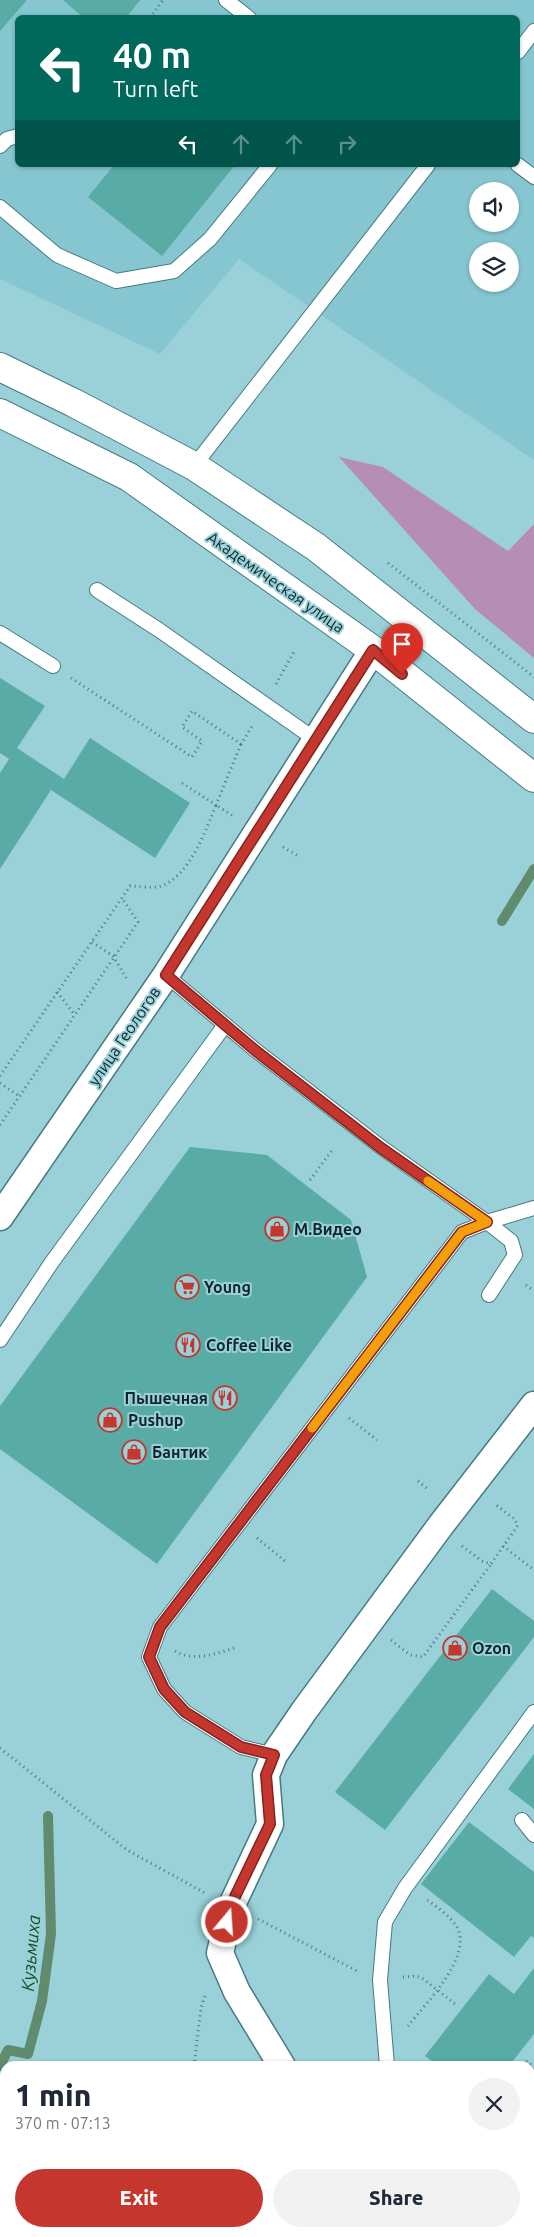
<!DOCTYPE html>
<html lang="en">
<head>
<meta charset="utf-8">
<style>
  :root { --surface:#fff; --page:#f2f2f3; --text:#1f2937; --muted:#747a83; --accent:#c5372e }
  body { margin:0; font-family:Ubuntu,sans-serif; background:var(--page); color:var(--text); height:100vh; display:flex; flex-direction:column; font-size:19px; white-space:nowrap }
  * { box-sizing:border-box; margin:0 }
  p { font-size:16px; color:var(--muted) }
  .icon { flex:none; width:28px; height:28px; fill:none; stroke:currentColor; stroke-width:2; stroke-linecap:round; stroke-linejoin:round }
  .map { position:relative; flex:1; overflow:hidden }
  .details { position:absolute; left:0px; top:2061px; width:535px; height:176px; display:flex; flex-direction:column; background:var(--surface); border-radius:15px 15px 0 0; box-shadow:0 1px 4px #0004 }
  .details>* { flex:none }
  .guide { position:absolute; left:15px; top:15px; width:505px; height:152px; border-radius:8px; box-shadow:0 1px 4px #0004; background:#00695c; color:#fff; overflow:hidden }
  .tools { position:absolute; left:469px; top:182px; display:grid; gap:10px }
  .tools a { display:grid; place-items:center; width:50px; height:50px; border-radius:50%; background:var(--surface); box-shadow:0 1px 4px #0004; font-size:25px }
  .pin { position:absolute; display:grid; place-items:center; width:42px; height:42px; color:#fff; margin:-51px -21px; border-radius:50% 50% 50% 0; rotate:-45deg; box-shadow:0 0 5px #0007 }
  .pin .icon { rotate:45deg }
  .me { position:absolute; width:55px; margin:-28px; rotate:18deg; stroke-linejoin:round; filter:drop-shadow(0 0 4px #0008) }
  .turn { display:flex; align-items:center; gap:18px; height:105px; padding:0 15px; font-size:22px }
  .turn .icon { width:65px; height:65px; stroke-width:2.5 }
  .turn b { display:block; font-size:35px; line-height:42px }
  .lanes { display:flex; align-items:center; height:48px; padding:0 15px; background:#0003; justify-content:center; gap:25px; direction:ltr }
  .lanes .off { opacity:.35 }
  .round { display:grid; place-items:center; flex:none; width:52px; height:52px; border-radius:26px; background:var(--page) }
  .headline { display:flex; align-items:center; justify-content:space-between; height:85px; padding:0 15px }
  h1 { font-size:30px; font-weight:800; line-height:38px }
  .primary-button { display:flex; gap:10px; margin-top:auto; padding:10px 15px }
  .primary-button a { flex:1; height:58px; border-radius:30px; background:var(--accent); color:#fff; font-size:20px; font-weight:800; line-height:58px; text-align:center }
  .primary-button a+a { background:var(--page); color:var(--text) }
  .map>svg:first-child { display:block }
  .built { fill:#86c6d1; fill-rule:evenodd }
  .green { fill:#b68eb4 }
  .lines { fill:none; stroke-linecap:round; stroke-linejoin:round }
  .stream { stroke:#618b6d; stroke-width:10 }
  .building { fill:#59aca5 }
  .lane-casing { stroke:#467b83; stroke-width:16 }
  .street-casing { stroke:#467b83; stroke-width:29 }
  .secondary-casing { stroke:#467b83; stroke-width:30 }
  .path { stroke:#50767b; stroke-width:3; stroke-dasharray:1 4; stroke-linecap:butt }
  .lane { stroke:#fff; stroke-width:14 }
  .street { stroke:#fff; stroke-width:26 }
  .secondary { stroke:#fff; stroke-width:28 }
  .route-casing { stroke:#80241e; stroke-width:12 }
  .route { stroke:#c5372e; stroke-width:9 }
  .slow { stroke:#f59e0b; stroke-width:9 }
  .labels { text-anchor:middle; dominant-baseline:central; stroke-width:4; stroke-linejoin:round; paint-order:stroke }
  .street-label { font-size:16px; fill:#10272a; stroke:#9ad1d9 }
  .poi-label { font-size:16px; font-weight:bold; fill:#10272a; stroke:#9ad1d9; text-anchor:start }
  .water-label { font-size:18px; font-style:italic; fill:#164d23; stroke:#9ad1d9 }
</style>
</head>
<body>
<div class="map">
<svg width="534" height="2237" viewBox="0 0 534 2237">
  <rect width="100%" height="100%" fill="#9ad1d9"/>
  <path class="built" d="M0,0H534V460L239,259L160,354L0,279ZM18,18H518V165H18ZM478,191H510V224H478ZM478,251H510V284H478Z"/>
  <polygon class="green" points="339,457 383,467 508,551 534,524 534,658 475,609"/>
  <g class="lines">
    <g class="stream">
      <polyline points="502,921 534,869"/>
      <polyline points="0,2066 8,2050 28,2054 42,2001 51,1934 48,1816"/>
    </g>
  </g>
  <g class="building">
    <polygon points="0,0 27,0 0,31"/>
    <polygon points="63,0 140,0 126,18 84,18"/>
    <polygon points="114,165 235,165 162,256 88,197"/>
    <polygon points="0,678 45,706 17,748 64,779 90,738 190,803 155,858 51,790 0,869 0,773 9,759 0,753"/>
    <polygon points="190,1147 267,1155 351,1220 367,1277 157,1564 0,1449 0,1406"/>
    <polygon points="492,1589 534,1621 534,1637 385,1830 335,1792"/>
    <polygon points="534,1754 534,1809 508,1789"/>
    <polygon points="469,1822 534,1872 534,1938 531,1936 514,1957 421,1884"/>
    <polygon points="534,1968 534,2034 509,2066 439,2066 425,2056 489,1974 514,1994"/>
  </g>
  <g class="lines">
    <g class="lane-casing">
      <g id="lane">
        <polyline points="226,0 249,18"/>
        <polyline points="518,52 534,31"/>
        <polyline points="0,146 7,139 18,136"/>
        <polyline points="518,165 534,177"/>
        <polyline points="0,207 57,255 116,281 174,271 210,239 270,165"/>
        <polyline points="194,466 428,165"/>
        <polyline points="97,590 159,630 316,740"/>
        <polyline points="0,633 53,666"/>
        <polyline points="166,975 254,1049 381,1147 487,1222 534,1208"/>
        <polyline points="0,1340 52,1262 225,1025"/>
        <polyline points="274,1755 241,1747 185,1712 164,1689 149,1657 160,1627 462,1232 487,1222 511,1241 515,1255 489,1295"/>
        <polyline points="522,1820 534,1835"/>
        <polyline points="387,2066 380,1980 385,1922 405,1888 534,1712"/>
        <polyline points="530,2111 534,2106"/>
        <polyline points="530,2217 534,2220"/>
        <polyline points="421,2237 426,2232"/>
      </g>
    </g>
    <g class="street-casing">
      <g id="street">
        <polyline points="0,1217 166,975 373,650"/>
        <polyline points="282,2066 237,1992 220,1953 231,1907 270,1824 266,1775 274,1755 304,1711 441,1525 534,1405"/>
        <polyline points="364,2232 366,2237"/>
      </g>
    </g>
    <g class="secondary-casing">
      <g id="secondary">
        <polyline points="0,367 74,403 194,466 316,547 534,719"/>
        <polyline points="0,413 129,477 373,650 534,778"/>
      </g>
    </g>
    <g class="path">
      <polyline points="150,18 163,0"/>
      <polyline points="388,563 534,677"/>
      <polyline points="71,678 192,757 202,741 182,727 192,711 241,744 253,725"/>
      <polyline points="276,684 295,650"/>
      <polyline points="182,783 216,805 241,744"/>
      <polyline points="283,847 297,855"/>
      <polyline points="92,942 113,956 128,981"/>
      <polyline points="57,992 75,1015"/>
      <path d="M0,1076L130,886C140,886 152,889 161,886C189,877 206,830 216,805L233,816"/>
      <polyline points="0,1083 19,1096"/>
      <polyline points="0,1125 138,922 122,898"/>
      <polyline points="310,1180 333,1149"/>
      <polyline points="526,1285 534,1291"/>
      <polyline points="349,1418 377,1440"/>
      <polyline points="418,1481 429,1490"/>
      <polyline points="257,1538 285,1561"/>
      <polyline points="462,1546 482,1561 491,1564 518,1525 513,1518 495,1504"/>
      <polyline points="503,1546 534,1570"/>
      <polyline points="391,1640 410,1655 423,1657 491,1564"/>
      <path d="M175,1651C194,1662 215,1654 234,1648"/>
      <polyline points="0,1748 127,1850 205,1893"/>
      <polyline points="258,1919 359,1972"/>
      <polyline points="403,1977 416,1976 422,1978 455,2004"/>
      <path d="M408,2026C425,2004 473,1957 457,1927C450,1916 436,1906 426,1899"/>
      <polyline points="526,2061 534,2067"/>
      <polyline points="194,2066 201,2008 206,1993"/>
      <polyline points="179,2237 181,2232"/>
    </g>
    <use href="#lane" class="lane"/>
    <use href="#street" class="street"/>
    <use href="#secondary" class="secondary"/>
  </g>
  <g class="lines">
    <g class="route-casing">
      <polyline id="route" points="227,1922 230,1907 270,1824 266,1775 274,1755 241,1747 185,1712 164,1689 149,1657 160,1627 462,1232 487,1222 381,1148 256,1051 166,975 373,650 402,674"/>
    </g>
    <use href="#route" class="route"/>
    <polyline class="slow" points="312,1428 462,1232 487,1222 428,1181"/>
  </g>
  <defs>
    <g id="shop-ring" transform="scale(1.25)"><circle r="9.5" fill="#9ad1d9" stroke="#c5372e" stroke-width="1.5"/><path d="M-5-2.5h2.3a2.7 3.5 0 0 1 5.4 0H5L5.5 6h-11ZM-1.5-2.5h3a1.5 2.3 0 0 0-3 0Z" fill="#c5372e"/></g>
    <g id="supermarket-ring" transform="scale(1.25)"><circle r="9.5" fill="#9ad1d9" stroke="#c5372e" stroke-width="1.5"/><path d="M-6-5.5h2.5l.6 2H6L4.5 2H-2.5L-4.4-4H-6ZM-1.5 3.2a1.3 1.3 0 1 0 .1 0ZM3 3.2a1.3 1.3 0 1 0 .1 0Z" fill="#c5372e"/></g>
    <g id="restaurant-ring" transform="scale(1.25)"><circle r="9.5" fill="#9ad1d9" stroke="#c5372e" stroke-width="1.5"/><path d="M-5-6h1v4h1v-4h1v4h1v-4h1v5L-1.5 .5V6h-2V.5L-5-1ZM5-6V6H3V1.5H1.5Q1.5-4 5-6Z" fill="#c5372e"/></g>
  </defs>
  <g fill-rule="evenodd">
    <use href="#shop-ring" x="277" y="1229"/>
    <use href="#supermarket-ring" x="187" y="1287"/>
    <use href="#restaurant-ring" x="188" y="1345"/>
    <use href="#restaurant-ring" x="225" y="1398"/>
    <use href="#shop-ring" x="110" y="1420"/>
    <use href="#shop-ring" x="134" y="1452"/>
    <use href="#shop-ring" x="455" y="1648"/>
  </g>
  <g class="labels">
    <g class="street-label">
      <text transform="translate(276 582) rotate(35)">Академическая улица</text>
      <text transform="translate(124 1036) rotate(-56)">улица Геологов</text>
    </g>
    <g class="poi-label">
      <text x="294" y="1229">М.Видео</text>
      <text x="204" y="1287">Young</text>
      <text x="206" y="1345">Coffee Like</text>
      <text x="208" y="1398" text-anchor="end">Пышечная</text>
      <text x="128" y="1420">Pushup</text>
      <text x="152" y="1452">Бантик</text>
      <text x="472" y="1648">Ozon</text>
    </g>
    <g class="water-label">
      <text transform="translate(30 1953) rotate(-85)">Кузьмиха</text>
    </g>
  </g>
</svg>
<div class="tools">
<a><svg class="icon" aria-label="sound" viewBox="0 0 24 24"><path d="M4 9h4l5-4v14l-5-4H4zM17 9q2 3 0 6"/></svg></a>
<a><svg class="icon" aria-label="layers" viewBox="0 0 24 24"><path d="M12 4l9 5-9 5-9-5zM3 14l9 5 9-5"/></svg></a>
</div>
<div class="pin" style="left:402px;top:674px;background:#d93025"><svg class="icon" aria-label="arrive" viewBox="0 0 24 24"><path d="M6 21V4h12l-3 4 3 4H6"/></svg></div>
<svg class="me" style="left:227px;top:1922px" viewBox="-20 -20 40 40"><circle r="17" fill="#c5372e" stroke="#fff" stroke-width="3"/><path d="M0-11L8 9 0 5-8 9z" fill="#fff"/></svg>
<div class="guide">
<div class="turn"><svg class="icon" aria-label="left" viewBox="0 0 24 24"><path d="M17 20v-9H6M10 6l-5 5 5 5"/></svg><div><b>40 m</b>Turn left</div></div>
<div class="lanes"><svg class="icon" aria-label="left" viewBox="0 0 24 24"><path d="M17 20v-9H6M10 6l-5 5 5 5"/></svg><svg class="icon off" aria-label="ahead" viewBox="0 0 24 24"><path d="M12 20V5M6 11l6-6 6 6"/></svg><svg class="icon off" aria-label="ahead" viewBox="0 0 24 24"><path d="M12 20V5M6 11l6-6 6 6"/></svg><svg class="icon off" aria-label="right" viewBox="0 0 24 24"><path d="M7 20v-9h11M14 6l5 5-5 5"/></svg></div>
</div>
<section class="details">
<div class="headline"><div><h1>1 min</h1><p>370 m · 07:13</p></div><a class="round"><svg class="icon" aria-label="close" viewBox="0 0 24 24"><path d="M6 6l12 12M18 6L6 18"/></svg></a></div>
<div class="primary-button"><a>Exit</a><a>Share</a></div>
</section>
</div>
</body>
</html>
